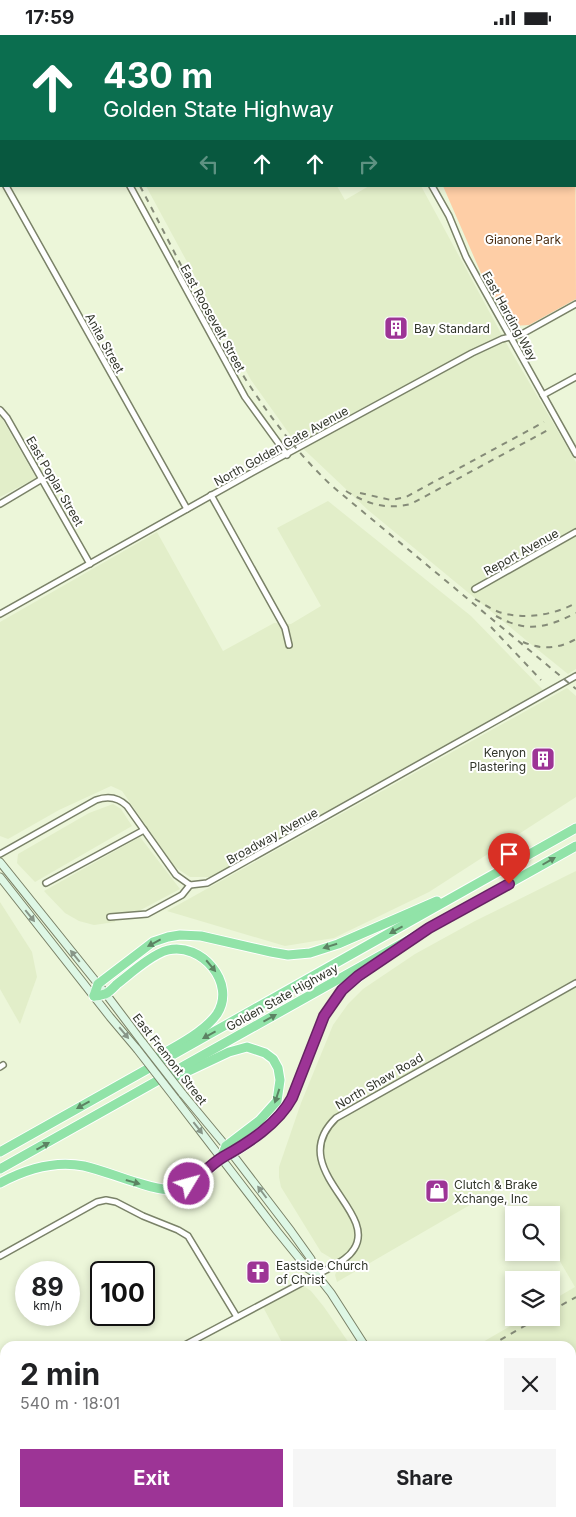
<!DOCTYPE html>
<html lang="en">
<head>
<meta charset="utf-8">
<style>
  :root { --surface:#fff; --page:#f6f6f6; --text:#202124; --muted:#757577; --accent:#9d3496 }
  body { margin:0; font-family:Inter,sans-serif; background:var(--page); color:var(--text); height:100vh; display:flex; flex-direction:column; font-size:19px; white-space:nowrap }
  * { box-sizing:border-box; margin:0 }
  p { font-size:16px; color:var(--muted) }
  .icon { flex:none; width:28px; height:28px; fill:none; stroke:currentColor; stroke-width:2; stroke-linecap:round; stroke-linejoin:round }
  .map { position:relative; flex:1; overflow:hidden }
  .side { position:absolute; left:0px; top:1306px; width:576px; height:176px; display:flex; flex-direction:column; background:var(--surface); border-radius:15px 15px 0 0; box-shadow:0 2px 8px #0003 }
  .side>* { flex:none }
  .guide { position:absolute; left:0px; top:0px; width:576px; height:152px; box-shadow:0 2px 8px #0003; background:#0b6e4f; color:#fff; overflow:hidden }
  .fabs { position:absolute; left:505px; top:1171px; display:grid; gap:10px }
  .fabs a { display:grid; place-items:center; width:55px; height:55px; border-radius:0px; background:var(--surface); box-shadow:0 2px 8px #0003; font-size:25px }
  .speed { position:absolute; left:15px; top:1226px; display:flex; gap:10px; font-size:25px; font-weight:700; text-align:center }
  .speed>* { display:grid; place-content:center; width:65px; height:65px; border-radius:50%; background:var(--surface); box-shadow:0 2px 8px #0003; line-height:1 }
  .speed small { font-size:12px; font-weight:400 }
  .speed .limit { border:2px solid #111; border-radius:8px; background:#fff; color:#111 }
  .pin { position:absolute; display:grid; place-items:center; width:42px; height:42px; color:#fff; margin:-51px -21px; border-radius:50% 50% 50% 0; rotate:-45deg; box-shadow:0 0 5px #0007 }
  .pin .icon { rotate:45deg }
  .me { position:absolute; width:55px; margin:-28px; rotate:53deg; stroke-linejoin:round; filter:drop-shadow(0 0 4px #0008) }
  .turn { display:flex; align-items:center; gap:18px; height:105px; padding:0 20px; font-size:22px }
  .turn .icon { width:65px; height:65px; stroke-width:2.5 }
  .turn b { display:block; font-size:35px; line-height:42px }
  .lanes { display:flex; align-items:center; height:48px; padding:0 20px; background:#0003; justify-content:center; gap:25px; direction:ltr }
  .lanes .off { opacity:.35 }
  .round { display:grid; place-items:center; flex:none; width:52px; height:52px; border-radius:0px; background:var(--page) }
  .head { display:flex; align-items:center; justify-content:space-between; height:85px; padding:0 20px }
  h1 { font-size:30px; font-weight:700; line-height:38px }
  .action { display:flex; gap:10px; margin-top:auto; padding:10px 20px }
  .action a { flex:1; height:58px; border-radius:0px; background:var(--accent); color:#fff; font-size:20px; font-weight:700; line-height:58px; text-align:center }
  .action a+a { background:var(--page); color:var(--text) }
  .status { display:flex; justify-content:space-between; align-items:center; height:35px; padding:0 25px; background:var(--surface); direction:ltr }
  .status svg { height:14px; fill:currentColor }
  .map>svg:first-child { display:block }
  .built { fill:#e2eec9 }
  .green { fill:#fecea6 }
  .lines { fill:none; stroke-linecap:round; stroke-linejoin:round }
  .street-casing { stroke:#7a8268; stroke-width:8 }
  .secondary-casing { stroke:#7a8268; stroke-width:9 }
  .highway-casing { stroke:#fff; stroke-width:11 }
  .street { stroke:#fff; stroke-width:5 }
  .secondary { stroke:#def7e5; stroke-width:7 }
  .highway { stroke:#91e3a8; stroke-width:9 }
  .rail { stroke:#858b78; stroke-width:2; stroke-dasharray:6 6; stroke-linecap:butt }
  .secondary-bridge-casing { stroke:#7a8268; stroke-width:9; stroke-linecap:butt }
  .secondary-bridge { stroke:#def7e5; stroke-width:7 }
  .oneway { fill:#5c8363 }
  .oneway2 { fill:#889688 }
  .route-casing { stroke:#662262; stroke-width:12 }
  .route { stroke:#9d3496; stroke-width:9 }
  .labels { text-anchor:middle; dominant-baseline:central; stroke-width:4; stroke-linejoin:round; paint-order:stroke }
  .park-label { font-size:12px; fill:#4a2c0f; stroke:#fff }
  .street-label { font-size:12px; fill:#31352a; stroke:#fff }
  .poi-label { font-size:12px; fill:#31352a; stroke:#fff; text-anchor:start }
</style>
</head>
<body>
<div class="status"><b>17:59</b><svg viewBox="0 0 49 12"><path d="M0 12V9h3v3zM5 12V6h3v6zM10 12V3h3v9zM15 12V0h3v12zM26 1h20v11H26zM47 4h2v5h-2z"/></svg></div>
<div class="map">
<svg width="576" height="1482" viewBox="0 0 576 1482">
  <rect width="100%" height="100%" fill="#ecf6d9"/>
  <g class="built">
    <polygon points="146,151 337,151 345,165 369,151 421,151 509,313 576,427 576,634 568,639 527,606 368,475 293,404 251,345"/>
    <polygon points="0,380 36,443 0,462"/>
    <polygon points="328,466 471,581 543,655 211,842 190,842 175,832 122,756 111,751 59,775 8,804 0,801 0,587 157,497 223,616 274,588 291,589 321,571 277,493"/>
    <polygon points="567,653 576,661 576,762 429,857 334,903 285,911 167,876"/>
    <polygon points="113,769 121,774 132,791 35,847 17,828 18,819 89,778"/>
    <polygon points="140,802 180,854 135,878 114,879 115,887 94,890 79,886 65,878 44,856"/>
    <polygon points="576,836 576,1482 475,1482 472,1478 571,1478 571,1311 476,1311 524,1283 551,1282 551,1266 575,1252 551,1211 551,1180 534,1180 513,1145 337,1247 335,1240 338,1233 331,1223 321,1217 281,1152 279,1142 279,1132 301,1068 333,990 348,969 363,954 415,919 475,886"/>
    <polygon points="0,867 32,917 37,942 20,989 0,954"/>
    <polygon points="305,1252 311,1256 324,1272 351,1311 284,1311 263,1272 299,1253"/>
    <polygon points="400,1478 451,1478 454,1482 402,1482"/>
  </g>
  <polygon class="green" points="575,66 576,264 529,290 514,291 484,245 443,151 575,151"/>
  <g class="lines">
    <g class="street-casing">
      <g id="street">
        <polyline points="5,0 6,1"/>
        <polyline points="73,0 73,1"/>
        <polyline points="175,0 176,1"/>
        <polyline points="346,0 347,1"/>
        <polyline points="365,1 367,0"/>
        <polyline points="572,1 575,0"/>
        <polyline points="0,26 1,25"/>
        <polyline points="0,141 1,143"/>
        <polyline points="6,151 187,474"/>
        <polyline points="130,151 245,362 287,420"/>
        <polyline points="432,151 449,181 466,222 477,242 576,419"/>
        <polyline points="543,360 576,342"/>
        <polyline points="0,375 7,383 90,529"/>
        <polyline points="211,460 285,593 289,610"/>
        <polyline points="0,469 42,444"/>
        <polyline points="475,554 576,497"/>
        <polyline points="0,579 253,437 472,318 502,304 522,299 576,269"/>
        <path d="M0,819L96,765C107,761 118,762 127,771L176,840L190,850L207,848L576,641"/>
        <polyline points="46,848 144,795"/>
        <polyline points="110,882 147,879 182,860 190,850"/>
        <polyline points="0,1032 3,1030"/>
        <polyline points="0,1221 97,1167 106,1165 116,1167 143,1181 178,1195 188,1201 237,1282"/>
        <path d="M183,1311L326,1235C336,1229 348,1224 354,1214C379,1176 284,1133 336,1083L576,948"/>
        <polyline points="571,1379 576,1376"/>
        <polyline points="0,1410 5,1408"/>
        <polyline points="127,1478 129,1482"/>
        <polyline points="385,1482 393,1478"/>
      </g>
    </g>
    <g class="secondary-casing">
      <g id="secondary">
        <polyline points="218,1 221,0"/>
        <polyline points="0,122 1,121"/>
        <polyline points="0,827 106,959 143,1008"/>
        <polyline points="0,842 110,982 137,1014"/>
        <polyline points="182,1058 226,1111 291,1196 311,1224 315,1239"/>
        <polyline points="175,1063 277,1196 307,1233 316,1239 331,1258 365,1311"/>
        <polyline points="464,1478 466,1482"/>
        <polyline points="150,1482 158,1478"/>
      </g>
    </g>
    <g class="highway-casing">
      <g id="highway">
        <polyline points="94,961 98,949 153,907 168,902 180,900 201,901 271,917 288,920 310,918 338,909 437,866"/>
        <path d="M94,961C98,961 102,960 105,959C110,957 114,952 117,949C130,939 152,919 168,915C201,907 237,948 217,979C203,999 169,1015 148,1027"/>
        <polyline points="171,1041 178,1041 229,1017 247,1012 265,1018 273,1024 278,1033 280,1045 277,1066 260,1085 226,1111 221,1123"/>
        <polyline points="0,1117 576,793"/>
        <polyline points="0,1134 576,811"/>
        <path d="M0,1148C26,1134 54,1125 84,1131C101,1135 118,1142 135,1147C146,1150 161,1156 173,1154C187,1151 198,1144 209,1134C214,1130 218,1125 224,1122C248,1111 279,1086 292,1063L321,989L328,975L342,955L369,934"/>
      </g>
    </g>
    <use href="#street" class="street"/>
    <use href="#secondary" class="secondary"/>
    <use href="#highway" class="highway"/>
    <g class="rail">
      <polyline points="58,0 58,1"/>
      <polyline points="80,0 81,1"/>
      <path d="M140,151C195,255 246,370 332,451L576,654"/>
      <path d="M346,456C367,469 386,475 411,469L548,395"/>
      <polyline points="360,458 391,465 406,462 544,387"/>
      <path d="M475,564C482,568 491,574 499,577C524,585 554,580 576,568"/>
      <path d="M496,581C527,598 546,593 576,578"/>
      <polyline points="491,592 541,645"/>
      <path d="M523,607C542,615 558,614 576,604"/>
      <polyline points="551,1276 576,1262"/>
      <polyline points="490,1311 540,1282"/>
      <polyline points="562,1482 570,1478"/>
    </g>
    <g class="secondary-bridge-casing">
      <g id="secondary-bridge">
        <polyline points="143,1008 182,1058"/>
        <polyline points="137,1014 175,1063"/>
      </g>
    </g>
    <use href="#secondary-bridge" class="secondary-bridge"/>
  </g>
  <defs><path id="oneway-solid" d="M-6-.8H1V-3.2L6.5 0L1 3.2V.8H-6Z" transform="scale(1.25)"/></defs>
  <g class="oneway">
    <use href="#oneway-solid" transform="translate(549 826) rotate(-30)"/>
    <use href="#oneway-solid" transform="translate(396 895) rotate(151)"/>
    <use href="#oneway-solid" transform="translate(154 908) rotate(152)"/>
    <use href="#oneway-solid" transform="translate(330 911) rotate(162)"/>
    <use href="#oneway-solid" transform="translate(211 931) rotate(50)"/>
    <use href="#oneway-solid" transform="translate(270 983) rotate(-29)"/>
    <use href="#oneway-solid" transform="translate(209 1000) rotate(151)"/>
    <use href="#oneway-solid" transform="translate(277 1061) rotate(108)"/>
    <use href="#oneway-solid" transform="translate(83 1070) rotate(151)"/>
    <use href="#oneway-solid" transform="translate(43 1111) rotate(-29)"/>
    <use href="#oneway-solid" transform="translate(133 1147) rotate(16)"/>
  </g>
  <g class="oneway2">
    <use href="#oneway-solid" transform="translate(30 881) rotate(51)"/>
    <use href="#oneway-solid" transform="translate(75 921) rotate(-129)"/>
    <use href="#oneway-solid" transform="translate(124 998) rotate(50)"/>
    <use href="#oneway-solid" transform="translate(198 1093) rotate(52)"/>
    <use href="#oneway-solid" transform="translate(262 1157) rotate(-127)"/>
  </g>
  <g class="lines">
    <g class="route-casing">
      <path id="route" d="M189,1149C201,1141 211,1129 223,1122C248,1108 278,1089 292,1063L324,981L342,955L358,941L429,893L509,849"/>
    </g>
    <use href="#route" class="route"/>
  </g>
  <defs>
    <g id="building-square" transform="scale(1.25)"><rect x="-9" y="-9" width="18" height="18" rx="4" fill="#9d3496" stroke="#fff"/><path d="M-4-6H4V6H1V3H-1V6H-4ZM-2.5-4.3h1.7v1.8h-1.7ZM.8-4.3h1.7v1.8H.8ZM-2.5-1h1.7V.8h-1.7ZM.8-1h1.7V.8H.8Z" fill="#fff"/></g>
    <g id="shop-square" transform="scale(1.25)"><rect x="-9" y="-9" width="18" height="18" rx="4" fill="#9d3496" stroke="#fff"/><path d="M-5-2.5h2.3a2.7 3.5 0 0 1 5.4 0H5L5.5 6h-11ZM-1.5-2.5h3a1.5 2.3 0 0 0-3 0Z" fill="#fff"/></g>
    <g id="church-square" transform="scale(1.25)"><rect x="-9" y="-9" width="18" height="18" rx="4" fill="#9d3496" stroke="#fff"/><path d="M-1.2-6h2.4v3.5h3.3v2.4h-3.3V6h-2.4V-.1h-3.3v-2.4h3.3Z" fill="#fff"/></g>
  </defs>
  <g fill-rule="evenodd">
    <use href="#building-square" x="396" y="293"/>
    <use href="#building-square" x="543" y="724"/>
    <use href="#shop-square" x="437" y="1156"/>
    <use href="#church-square" x="258" y="1237"/>
  </g>
  <g class="labels">
    <g class="park-label">
      <text x="523" y="204">Gianone Park</text>
    </g>
    <g class="street-label">
      <text transform="translate(510 281) rotate(61)">East Harding Way</text>
      <text transform="translate(213 283) rotate(61)">East Roosevelt Street</text>
      <text transform="translate(105 308) rotate(61)">Anita Street</text>
      <text transform="translate(281 411) rotate(-29)">North Golden Gate Avenue</text>
      <text transform="translate(55 446) rotate(60)">East Poplar Street</text>
      <text transform="translate(521 517) rotate(-29)">Report Avenue</text>
      <text transform="translate(272 801) rotate(-29)">Broadway Avenue</text>
      <text transform="translate(282 962) rotate(-29)">Golden State Highway</text>
      <text transform="translate(170 1024) rotate(52)">East Fremont Street</text>
      <text transform="translate(379 1046) rotate(-30)">North Shaw Road</text>
    </g>
    <g class="poi-label">
      <text x="414" y="293">Bay Standard</text>
      <text x="526" y="717" text-anchor="end">Kenyon<tspan x="526" dy="14">Plastering</tspan></text>
      <text x="454" y="1149">Clutch &amp; Brake<tspan x="454" dy="14">Xchange, Inc</tspan></text>
      <text x="276" y="1230">Eastside Church<tspan x="276" dy="14">of Christ</tspan></text>
    </g>
  </g>
</svg>
<div class="fabs">
<a><svg class="icon" aria-label="search" viewBox="0 0 24 24"><circle cx="10" cy="10" r="6"/><path d="M15 15l6 6"/></svg></a>
<a><svg class="icon" aria-label="layers" viewBox="0 0 24 24"><path d="M12 4l9 5-9 5-9-5zM3 14l9 5 9-5"/></svg></a>
</div>
<div class="speed"><div>89<small>km/h</small></div><div class="limit">100</div></div>
<div class="pin" style="left:509px;top:849px;background:#d93025"><svg class="icon" aria-label="arrive" viewBox="0 0 24 24"><path d="M6 21V4h12l-3 4 3 4H6"/></svg></div>
<svg class="me" style="left:189px;top:1149px" viewBox="-20 -20 40 40"><circle r="17" fill="#9d3496" stroke="#fff" stroke-width="3"/><path d="M0-11L8 9 0 5-8 9z" fill="#fff"/></svg>
<div class="guide">
<div class="turn"><svg class="icon" aria-label="ahead" viewBox="0 0 24 24"><path d="M12 20V5M6 11l6-6 6 6"/></svg><div><b>430 m</b>Golden State Highway</div></div>
<div class="lanes"><svg class="icon off" aria-label="left" viewBox="0 0 24 24"><path d="M17 20v-9H6M10 6l-5 5 5 5"/></svg><svg class="icon" aria-label="ahead" viewBox="0 0 24 24"><path d="M12 20V5M6 11l6-6 6 6"/></svg><svg class="icon" aria-label="ahead" viewBox="0 0 24 24"><path d="M12 20V5M6 11l6-6 6 6"/></svg><svg class="icon off" aria-label="right" viewBox="0 0 24 24"><path d="M7 20v-9h11M14 6l5 5-5 5"/></svg></div>
</div>
<section class="side">
<div class="head"><div><h1>2 min</h1><p>540 m · 18:01</p></div><a class="round"><svg class="icon" aria-label="close" viewBox="0 0 24 24"><path d="M6 6l12 12M18 6L6 18"/></svg></a></div>
<div class="action"><a>Exit</a><a>Share</a></div>
</section>
</div>
</body>
</html>
